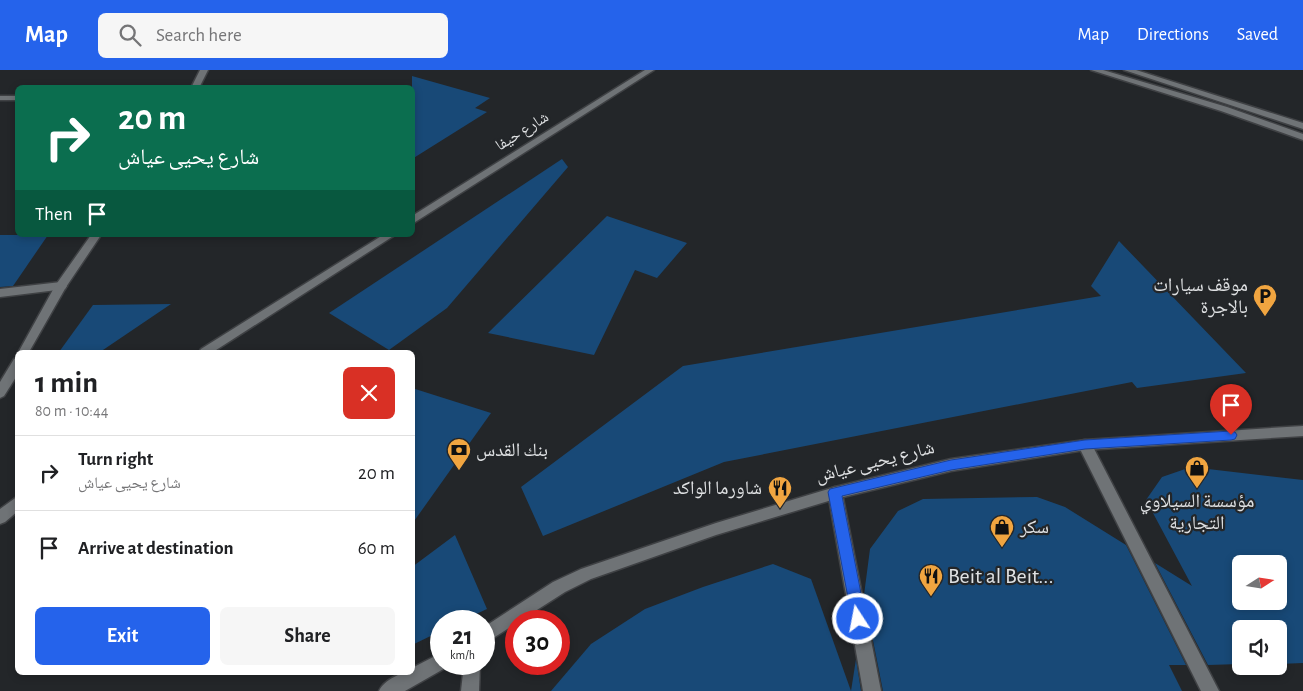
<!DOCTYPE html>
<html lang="en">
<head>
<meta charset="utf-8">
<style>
  :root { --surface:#fff; --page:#f6f6f6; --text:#202124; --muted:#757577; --line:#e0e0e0; --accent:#2563eb }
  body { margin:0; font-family:"Alegreya Sans","Noto Naskh Arabic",sans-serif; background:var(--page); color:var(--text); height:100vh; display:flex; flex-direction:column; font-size:19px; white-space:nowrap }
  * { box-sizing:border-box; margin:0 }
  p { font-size:16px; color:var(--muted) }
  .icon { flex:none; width:28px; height:28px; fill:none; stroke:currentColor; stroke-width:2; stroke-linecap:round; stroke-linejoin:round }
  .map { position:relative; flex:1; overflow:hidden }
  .side { position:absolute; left:15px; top:280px; width:400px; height:325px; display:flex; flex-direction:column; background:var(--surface); border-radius:8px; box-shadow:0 2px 8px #0003 }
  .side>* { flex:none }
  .hud { position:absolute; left:15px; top:15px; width:400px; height:152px; border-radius:8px; box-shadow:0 2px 8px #0003; background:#0b6e4f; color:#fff; overflow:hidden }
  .needle { width:32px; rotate:78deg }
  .controls { position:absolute; left:1232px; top:485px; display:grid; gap:10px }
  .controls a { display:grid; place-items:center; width:55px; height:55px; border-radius:8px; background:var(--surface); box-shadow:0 2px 8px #0003; font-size:25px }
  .speed { position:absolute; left:430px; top:540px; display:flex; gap:10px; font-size:25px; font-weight:700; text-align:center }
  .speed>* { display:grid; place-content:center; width:65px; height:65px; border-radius:50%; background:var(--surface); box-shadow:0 2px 8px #0003; line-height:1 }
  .speed small { font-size:12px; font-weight:400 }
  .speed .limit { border:8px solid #d22; background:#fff; color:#111 }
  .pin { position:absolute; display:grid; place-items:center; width:42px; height:42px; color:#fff; margin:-51px -21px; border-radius:50% 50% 50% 0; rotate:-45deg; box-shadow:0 0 5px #0007 }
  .pin .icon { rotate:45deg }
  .me { position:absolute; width:55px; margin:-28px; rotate:349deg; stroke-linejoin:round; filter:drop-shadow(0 0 4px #0008) }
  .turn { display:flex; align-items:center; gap:18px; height:105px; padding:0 20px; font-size:22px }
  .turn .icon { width:65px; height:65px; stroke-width:2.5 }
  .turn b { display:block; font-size:35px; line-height:42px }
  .then { display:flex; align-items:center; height:48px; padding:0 20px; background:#0003; gap:10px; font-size:19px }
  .round { display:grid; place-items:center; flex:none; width:52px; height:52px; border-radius:8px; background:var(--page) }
  .headline { display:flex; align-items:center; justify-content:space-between; height:85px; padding:0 20px }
  h1 { font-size:30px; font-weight:700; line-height:38px }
  .button { display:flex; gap:10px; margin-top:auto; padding:10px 20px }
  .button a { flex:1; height:58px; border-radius:8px; background:var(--accent); color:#fff; font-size:20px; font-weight:700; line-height:58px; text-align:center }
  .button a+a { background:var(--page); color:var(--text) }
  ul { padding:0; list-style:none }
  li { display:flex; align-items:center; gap:15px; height:75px; padding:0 20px; border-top:1px solid var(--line) }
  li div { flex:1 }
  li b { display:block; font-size:19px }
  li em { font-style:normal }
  header { display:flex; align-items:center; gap:30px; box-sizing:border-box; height:70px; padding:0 25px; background:var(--accent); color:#fff }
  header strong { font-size:24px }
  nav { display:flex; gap:28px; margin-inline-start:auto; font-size:18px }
  .search { width:350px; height:45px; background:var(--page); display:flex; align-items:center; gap:12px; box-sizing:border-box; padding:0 18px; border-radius:8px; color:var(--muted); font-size:19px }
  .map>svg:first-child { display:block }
  .building { fill:#184977; fill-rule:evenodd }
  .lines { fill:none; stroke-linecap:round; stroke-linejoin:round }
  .minor-casing { stroke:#3f4144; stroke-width:3 }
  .tertiary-casing { stroke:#3f4144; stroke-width:3 }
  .secondary-casing { stroke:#3f4144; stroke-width:3 }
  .minor { fill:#6f7376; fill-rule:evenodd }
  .tertiary { fill:#6f7376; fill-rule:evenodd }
  .secondary { fill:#6f7376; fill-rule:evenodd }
  .route { fill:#2563eb; stroke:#184099 }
  .labels { text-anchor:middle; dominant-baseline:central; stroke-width:4.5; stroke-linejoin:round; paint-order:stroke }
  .far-street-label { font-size:16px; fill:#dfe1e3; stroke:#232629 }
  .poi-label { font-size:19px; fill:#dfe1e3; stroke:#232629; text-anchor:end }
  .street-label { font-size:19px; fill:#dfe1e3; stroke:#232629 }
  .near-poi-label { font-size:22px; fill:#dfe1e3; stroke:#232629; text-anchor:start }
</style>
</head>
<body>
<header>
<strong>Map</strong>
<div class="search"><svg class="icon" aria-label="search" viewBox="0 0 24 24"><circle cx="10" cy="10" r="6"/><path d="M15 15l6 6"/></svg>Search here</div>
<nav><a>Map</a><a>Directions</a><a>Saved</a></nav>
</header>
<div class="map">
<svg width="1303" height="621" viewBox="0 0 1303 621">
  <rect width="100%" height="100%" fill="#232629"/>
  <g class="building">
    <polygon points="412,6 490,28 475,38 487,42 412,89"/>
    <polygon points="562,89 568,97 447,238 389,280 329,243"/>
    <polygon points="607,146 687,173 657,208 635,200 594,285 488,263"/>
    <polygon points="0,165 48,165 13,216 0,217"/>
    <polygon points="1119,171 1246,303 1137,318 1132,312 724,392 543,466 521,417 683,296 1101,226 1091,216"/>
    <polygon points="171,234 100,282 59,282 93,235"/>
    <polygon points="412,318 491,343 412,454"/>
    <path d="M1191,397L1303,410V593L1279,594V559H1241V594L1208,595L1155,493L1192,516L1146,430L1162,407ZM1241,494H1279V531H1241Z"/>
    <polygon points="1037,427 1065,437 1126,475 1186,595 1169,595 1182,621 883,621 864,525 870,479 898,441 923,429"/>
    <polygon points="455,465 487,539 461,551 441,551 441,561 412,575 412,497"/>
    <polygon points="773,494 811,509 851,621 551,621 591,574 645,539 703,517"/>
    <polygon points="856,589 861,621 851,621"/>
  </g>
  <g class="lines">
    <g class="minor-casing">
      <g id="minor">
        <rect x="0" y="26" width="18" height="4"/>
        <polygon points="61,212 67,216 65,219 0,227 0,219"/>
        <polygon points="1085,370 1090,371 1219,621 1201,621 1078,375 1080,371"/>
        <polygon points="835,417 840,419 842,423 881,621 863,621 828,423 830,419"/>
        <polygon points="464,594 480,594 479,621 461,621"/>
      </g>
    </g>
    <g class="tertiary-casing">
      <g id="tertiary">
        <polygon points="1091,0 1103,0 1227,37 1303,64 1303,70 1221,41"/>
        <polygon points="1124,0 1136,0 1303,53 1303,59"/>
        <polygon points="1303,356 1303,366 1085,380 951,401 835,429 716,465 591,509 565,522 484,574 484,557 553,512 581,499 716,453 835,417 951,389 1085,370"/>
        <path d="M441,583V594H448L447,597L405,621H379C384,610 401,602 412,602V598Z"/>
      </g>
    </g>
    <g class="secondary-casing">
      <g id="secondary">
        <polygon points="200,0 208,0 199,18 191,18"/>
        <polygon points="645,0 654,0 412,154 412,146"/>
        <polygon points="91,165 101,165 66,217 29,282 18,283 55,216"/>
        <polygon points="383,165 395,165 213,282 199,282 201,279"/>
        <polygon points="18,288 18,304 4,326 0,328 0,312 14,289"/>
        <polygon points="18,426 18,441 5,452 0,454 0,439"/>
      </g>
    </g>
    <use href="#minor" class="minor"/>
    <use href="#tertiary" class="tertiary"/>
    <use href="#secondary" class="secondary"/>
  </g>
  <polygon class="route" points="1231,361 1235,362 1237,365 1235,369 1231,370 1085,379 951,400 842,426 866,549 863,554 858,556 853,554 828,422 830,419 951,390 1085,370"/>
  <defs>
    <g id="parking-pin" transform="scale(1.25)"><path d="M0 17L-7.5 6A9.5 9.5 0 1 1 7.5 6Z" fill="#f1a540" stroke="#232629"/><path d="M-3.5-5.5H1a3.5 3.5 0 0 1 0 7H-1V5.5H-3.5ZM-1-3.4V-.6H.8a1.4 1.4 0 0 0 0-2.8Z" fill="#111"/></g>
    <g id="bank-pin" transform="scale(1.25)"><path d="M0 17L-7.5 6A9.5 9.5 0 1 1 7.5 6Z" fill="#f1a540" stroke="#232629"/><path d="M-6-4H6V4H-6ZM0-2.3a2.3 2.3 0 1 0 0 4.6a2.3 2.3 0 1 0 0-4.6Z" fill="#111"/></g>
    <g id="shop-pin" transform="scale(1.25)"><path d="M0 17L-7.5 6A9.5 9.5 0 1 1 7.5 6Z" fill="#f1a540" stroke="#232629"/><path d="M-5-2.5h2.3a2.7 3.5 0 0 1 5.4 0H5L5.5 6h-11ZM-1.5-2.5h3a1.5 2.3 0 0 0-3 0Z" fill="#111"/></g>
    <g id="restaurant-pin" transform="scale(1.25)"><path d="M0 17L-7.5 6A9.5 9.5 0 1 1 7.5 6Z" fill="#f1a540" stroke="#232629"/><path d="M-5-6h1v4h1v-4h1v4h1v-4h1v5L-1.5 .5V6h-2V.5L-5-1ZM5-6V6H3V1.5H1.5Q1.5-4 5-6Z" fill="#111"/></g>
  </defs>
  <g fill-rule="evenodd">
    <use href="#parking-pin" x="1265" y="226"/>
    <use href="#bank-pin" x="459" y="380"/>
    <use href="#shop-pin" x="1197" y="398"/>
    <use href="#restaurant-pin" x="780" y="418"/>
    <use href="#shop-pin" x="1002" y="457"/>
    <use href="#restaurant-pin" x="931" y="506"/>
  </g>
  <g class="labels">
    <g class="far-street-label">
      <text transform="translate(522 61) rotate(-32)">شارع حيفا</text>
    </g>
    <g class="poi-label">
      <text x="1248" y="215">موقف سيارات<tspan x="1248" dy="22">بالاجرة</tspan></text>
      <text x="476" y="380" text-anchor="start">بنك القدس</text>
      <text x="762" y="418">شاورما الواكد</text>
      <text x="1197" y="431" text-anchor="middle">مؤسسة السيلاوي<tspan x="1197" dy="22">التجارية</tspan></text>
      <text x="1020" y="457" text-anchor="start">سكر</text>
    </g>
    <g class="street-label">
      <text transform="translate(875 392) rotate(-14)">شارع يحيى عياش</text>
    </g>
    <g class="near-poi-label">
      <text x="948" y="506">Beit al Beit...</text>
    </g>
  </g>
</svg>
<div class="controls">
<a><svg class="needle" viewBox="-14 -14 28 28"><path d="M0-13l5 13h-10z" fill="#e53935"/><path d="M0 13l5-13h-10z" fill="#757577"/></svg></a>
<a><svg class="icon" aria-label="sound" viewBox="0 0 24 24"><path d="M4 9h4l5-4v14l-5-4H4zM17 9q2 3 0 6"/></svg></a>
</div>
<div class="speed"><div>21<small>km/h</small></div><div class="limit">30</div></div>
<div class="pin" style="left:1231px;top:365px;background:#d93025"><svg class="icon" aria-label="arrive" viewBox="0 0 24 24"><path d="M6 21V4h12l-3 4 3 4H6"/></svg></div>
<svg class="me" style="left:858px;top:549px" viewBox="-20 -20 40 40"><circle r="17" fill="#2563eb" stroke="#fff" stroke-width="3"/><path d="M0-11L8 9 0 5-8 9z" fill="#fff"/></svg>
<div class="hud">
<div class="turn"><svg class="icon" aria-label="right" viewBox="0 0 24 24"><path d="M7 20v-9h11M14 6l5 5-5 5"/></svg><div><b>20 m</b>شارع يحيى عياش</div></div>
<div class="then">Then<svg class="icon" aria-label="arrive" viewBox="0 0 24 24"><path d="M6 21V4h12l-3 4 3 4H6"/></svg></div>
</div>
<section class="side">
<div class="headline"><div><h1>1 min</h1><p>80 m · 10:44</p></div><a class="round" style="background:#d93025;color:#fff"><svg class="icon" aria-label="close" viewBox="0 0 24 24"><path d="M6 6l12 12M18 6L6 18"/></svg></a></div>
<ul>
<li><svg class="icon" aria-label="right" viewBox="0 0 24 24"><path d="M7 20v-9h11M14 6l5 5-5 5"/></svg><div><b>Turn right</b><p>شارع يحيى عياش</p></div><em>20 m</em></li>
<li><svg class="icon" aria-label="arrive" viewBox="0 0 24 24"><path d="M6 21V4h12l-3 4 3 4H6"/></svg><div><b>Arrive at destination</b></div><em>60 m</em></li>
</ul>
<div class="button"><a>Exit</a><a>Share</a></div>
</section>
</div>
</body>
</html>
